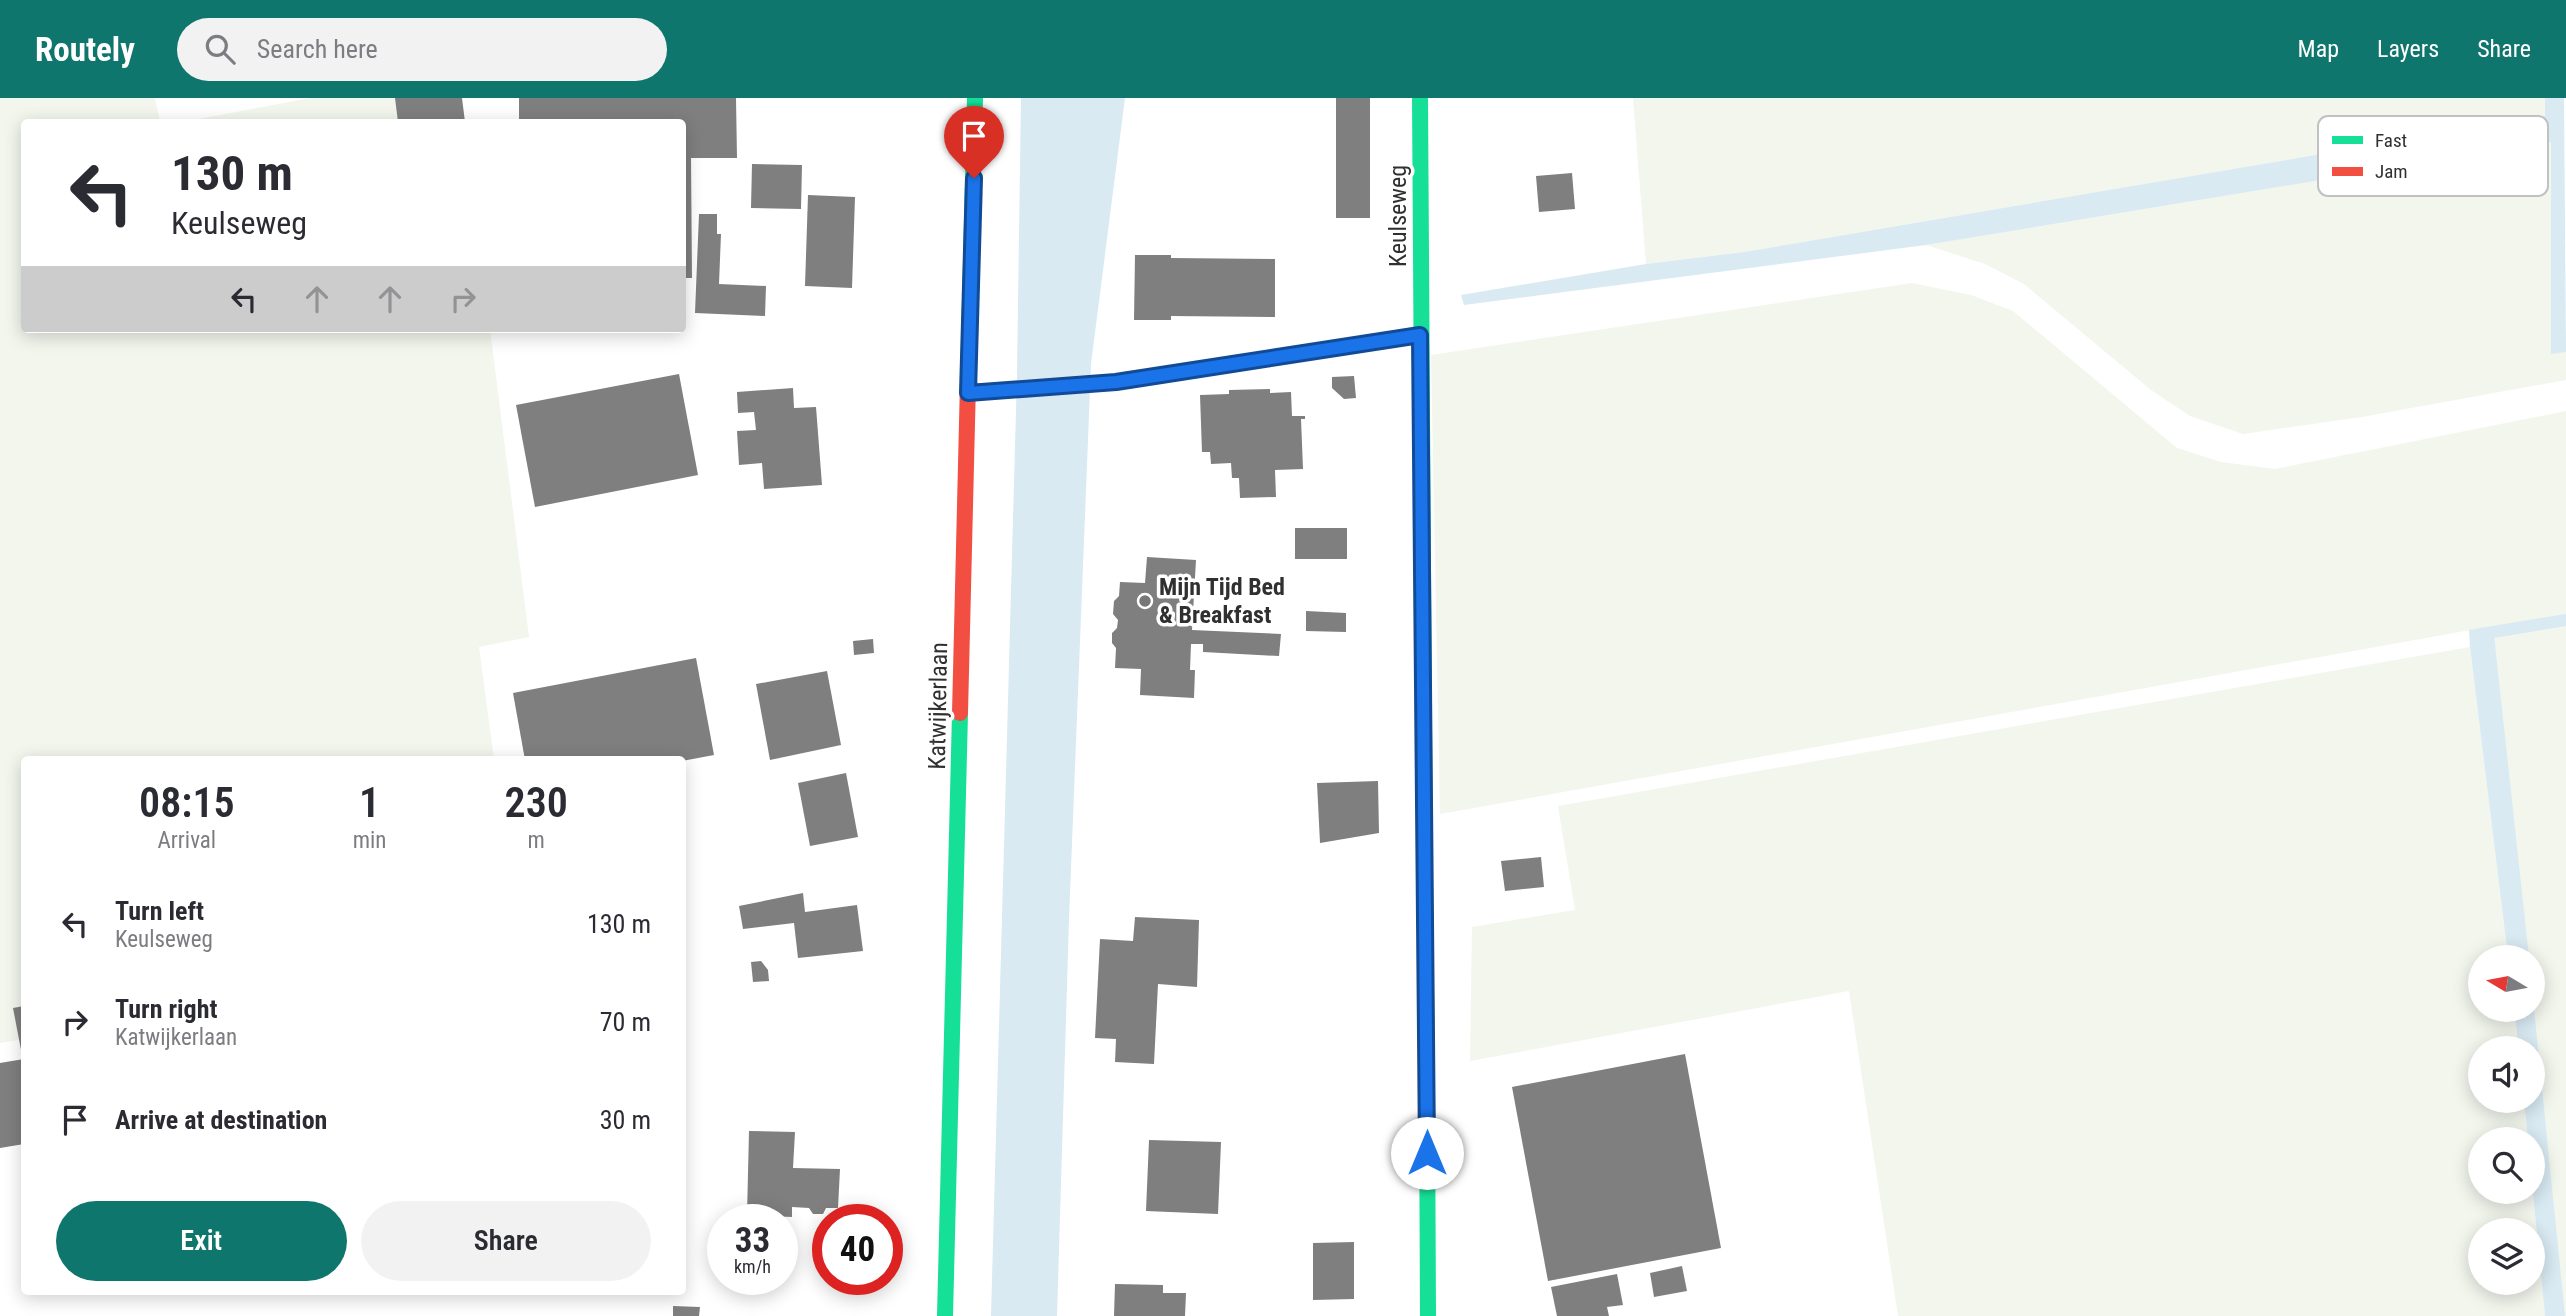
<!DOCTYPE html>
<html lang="en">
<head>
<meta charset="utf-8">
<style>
  :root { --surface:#fff; --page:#f2f2f3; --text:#2b2b33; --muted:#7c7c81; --accent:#0f766e }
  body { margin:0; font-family:"Roboto Condensed",sans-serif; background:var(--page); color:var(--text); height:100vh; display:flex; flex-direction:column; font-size:26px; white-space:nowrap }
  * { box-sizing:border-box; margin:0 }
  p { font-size:23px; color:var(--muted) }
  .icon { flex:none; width:38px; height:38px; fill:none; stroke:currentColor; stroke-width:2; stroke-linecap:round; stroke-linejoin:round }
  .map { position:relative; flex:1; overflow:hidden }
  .details { position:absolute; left:21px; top:658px; width:665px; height:539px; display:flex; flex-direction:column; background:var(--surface); border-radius:7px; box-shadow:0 4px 18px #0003 }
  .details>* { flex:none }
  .top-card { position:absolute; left:21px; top:21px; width:665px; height:214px; border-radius:7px; box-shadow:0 4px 18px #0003; background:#fff; color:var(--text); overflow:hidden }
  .needle { width:46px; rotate:280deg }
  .tools { position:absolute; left:2468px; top:847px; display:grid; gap:14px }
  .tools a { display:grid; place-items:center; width:77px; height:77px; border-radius:50%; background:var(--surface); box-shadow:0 4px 18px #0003; font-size:35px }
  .speed { position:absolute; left:707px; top:1106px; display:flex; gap:14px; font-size:35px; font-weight:700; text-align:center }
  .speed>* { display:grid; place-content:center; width:91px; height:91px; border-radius:50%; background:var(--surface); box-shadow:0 4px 18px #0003; line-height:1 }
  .speed small { font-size:18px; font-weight:400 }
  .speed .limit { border:10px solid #d22; background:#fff; color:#111 }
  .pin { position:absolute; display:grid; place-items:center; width:60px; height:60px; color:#fff; margin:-72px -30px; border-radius:50% 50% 50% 0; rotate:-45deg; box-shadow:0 0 7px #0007 }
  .pin .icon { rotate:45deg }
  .me { position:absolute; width:77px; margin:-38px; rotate:0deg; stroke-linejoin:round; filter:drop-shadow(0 0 5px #0008) }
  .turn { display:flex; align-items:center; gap:24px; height:147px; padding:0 35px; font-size:32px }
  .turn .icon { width:91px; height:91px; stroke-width:2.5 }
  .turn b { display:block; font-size:49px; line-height:60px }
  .lanes { display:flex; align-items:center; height:66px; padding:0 35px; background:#0003; justify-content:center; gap:35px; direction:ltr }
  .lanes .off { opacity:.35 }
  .eta { display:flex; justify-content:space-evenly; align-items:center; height:119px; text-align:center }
  .eta b { font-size:42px; font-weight:600; line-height:49px }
  .button { display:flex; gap:14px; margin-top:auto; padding:14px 35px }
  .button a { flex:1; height:80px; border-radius:42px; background:var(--accent); color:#fff; font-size:28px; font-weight:600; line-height:80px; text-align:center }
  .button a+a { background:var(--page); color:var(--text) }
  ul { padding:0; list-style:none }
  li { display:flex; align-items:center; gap:21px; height:98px; padding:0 35px }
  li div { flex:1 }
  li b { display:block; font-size:26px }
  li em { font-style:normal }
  header { display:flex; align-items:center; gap:42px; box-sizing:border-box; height:98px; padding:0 35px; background:var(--accent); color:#fff }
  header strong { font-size:33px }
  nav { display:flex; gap:38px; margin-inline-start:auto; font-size:24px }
  .search { width:490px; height:63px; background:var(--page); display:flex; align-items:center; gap:18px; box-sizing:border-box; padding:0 24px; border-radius:38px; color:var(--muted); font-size:26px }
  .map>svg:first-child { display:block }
  .green { fill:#f2f6ed; fill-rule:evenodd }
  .water { fill:#d9eaf3 }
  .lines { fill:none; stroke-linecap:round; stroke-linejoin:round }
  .stream { stroke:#d9eaf3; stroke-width:12 }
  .building { fill:#7f7f7f }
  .fast { stroke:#16e098; stroke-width:16 }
  .jam { stroke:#f24e42; stroke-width:16 }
  .route-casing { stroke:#114b97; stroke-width:18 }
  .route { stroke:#1a73e8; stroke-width:12 }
  .poi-dot { fill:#787878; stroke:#fff; stroke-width:2.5 }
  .labels { text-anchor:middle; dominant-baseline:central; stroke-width:7; stroke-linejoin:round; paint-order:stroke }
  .street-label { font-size:24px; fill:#303030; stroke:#fff }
  .poi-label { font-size:24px; font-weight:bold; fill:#303030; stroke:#fff; text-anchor:start }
  .key { fill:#fff; stroke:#c1c1c1; stroke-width:2 }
  .key-label { font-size:19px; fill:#303030 }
</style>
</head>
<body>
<header>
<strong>Routely</strong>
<div class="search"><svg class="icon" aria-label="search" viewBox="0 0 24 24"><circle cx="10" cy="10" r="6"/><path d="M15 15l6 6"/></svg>Search here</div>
<nav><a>Map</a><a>Layers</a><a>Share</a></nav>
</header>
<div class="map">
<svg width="2566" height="1218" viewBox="0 0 2566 1218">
  <rect width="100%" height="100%" fill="#fff"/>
  <g class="green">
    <polygon points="0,0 155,0 160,24 24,24 24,231 490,231 529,539 479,549 494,661 24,662 24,941 0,945"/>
    <polygon points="310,0 402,0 405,24 183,24"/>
    <polygon points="1633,0 2545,0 2546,18 1744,154 1646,166"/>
    <polygon points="2552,43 2551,255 2566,254 2566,282 2362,319 2243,336 2190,318 2151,292 2024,186 1985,166 1926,147"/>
    <polygon points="1912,185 1971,197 2013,213 2177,350 2221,364 2275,371 2566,313 2566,1218 2556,1218 2532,950 2532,859 2519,859 2493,528 1440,716 1431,257"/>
    <path d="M2470,549L2508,859H2480V912H2514L2519,950H2480V1003H2524L2528,1041H2480V1094H2532V1086L2545,1218H1898L1849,893L1470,963L1472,829L1575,812L1558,708ZM2480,1132H2532V1185H2480Z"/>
  </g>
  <g class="water">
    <polygon points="1021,0 1125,0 1091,266 1069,821 1057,1218 991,1218 1017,276"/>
    <polygon points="2545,0 2564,0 2566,254 2551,256 2551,44 1926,147 1464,207 1461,197 1646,166 1744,154 2545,18"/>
    <polygon points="2493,528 2529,859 2508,859 2470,549 2469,532"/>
    <polygon points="2532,891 2565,1218 2545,1218 2532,1086 2532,1041 2528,1041 2524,1003 2532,1003 2532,950 2519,950 2514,912 2532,912"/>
  </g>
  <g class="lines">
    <polyline class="stream" points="2481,539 2481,536 2566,522"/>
  </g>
  <g class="building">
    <polygon points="395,0 462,0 465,24 398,24"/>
    <polygon points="519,0 736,0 737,60 691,60 692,180 682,180 682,24 519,24"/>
    <rect x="1336" y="0" width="34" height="120"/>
    <polygon points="752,66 802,67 801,111 751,110"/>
    <polygon points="1572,75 1575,111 1539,114 1536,78"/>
    <polygon points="808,97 855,99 852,190 805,188"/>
    <polygon points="699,116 717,116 717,136 721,136 719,186 766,188 765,218 695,215"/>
    <polygon points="1135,157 1171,157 1171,160 1275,161 1275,219 1171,218 1171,222 1134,222"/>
    <polygon points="679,276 698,377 535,409 516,307"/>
    <polygon points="1354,278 1356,300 1344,301 1332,290 1332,279"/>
    <polygon points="793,290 794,310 816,309 822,387 764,391 762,365 739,367 737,333 756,332 754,314 738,315 737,294"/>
    <polygon points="1270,291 1270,295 1291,294 1292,318 1305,318 1305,321 1301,321 1303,371 1275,372 1276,399 1240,400 1239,380 1232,380 1231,365 1211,366 1210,354 1202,354 1200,297 1229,296 1229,292"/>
    <rect x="1295" y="430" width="52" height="31"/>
    <polygon points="1147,459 1196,462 1192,532 1281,536 1279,558 1203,554 1203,546 1191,546 1190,572 1195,572 1194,600 1140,597 1141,571 1115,570 1116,550 1112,545 1112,535 1117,530 1118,522 1113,516 1114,503 1119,498 1120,484 1145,485"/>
    <polygon points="1306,513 1346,515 1346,534 1306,533"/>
    <polygon points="873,541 874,555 854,557 853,543"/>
    <polygon points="696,560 714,657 682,663 525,662 513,595"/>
    <polygon points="827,573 841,647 770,662 756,586"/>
    <polygon points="846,675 858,739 810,748 798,685"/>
    <polygon points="1378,683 1379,735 1320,745 1317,685"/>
    <polygon points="1541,759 1544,789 1505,793 1501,763"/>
    <polygon points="803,795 805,814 857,807 863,853 798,860 794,825 743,831 739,808"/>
    <polygon points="1135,819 1199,822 1197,889 1158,886 1154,966 1115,964 1116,941 1095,940 1100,841 1133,843"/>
    <polygon points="761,863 768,872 769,883 753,884 751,864"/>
    <polygon points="24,908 24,957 22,957 13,910"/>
    <polygon points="1685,956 1721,1150 1548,1183 1512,989"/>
    <polygon points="24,961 24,1046 0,1050 0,965"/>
    <polygon points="749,1033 795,1034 793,1070 840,1071 838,1110 826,1110 823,1116 813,1116 809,1110 792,1109 792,1119 747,1117"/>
    <polygon points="1149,1042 1221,1044 1218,1116 1146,1113"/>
    <polygon points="1354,1144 1354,1201 1313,1202 1313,1145"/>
    <polygon points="1682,1168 1687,1193 1654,1199 1650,1175"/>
    <polygon points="1617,1176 1623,1207 1607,1209 1609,1218 1557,1218 1551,1189"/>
    <polygon points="1115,1186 1163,1187 1163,1195 1186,1195 1185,1218 1114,1218"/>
    <polygon points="673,1208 700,1209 699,1218 673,1218"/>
  </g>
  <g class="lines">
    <g class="fast">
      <polyline points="1420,0 1425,785"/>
      <polyline points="968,284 975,0"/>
      <polyline points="968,295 1116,284 1420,237"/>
      <polyline points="1427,999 1428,1218"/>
      <polyline points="945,1218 960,615"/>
    </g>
    <g class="jam">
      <polyline points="960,615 968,284"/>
      <polyline points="1425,785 1427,999"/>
    </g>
  </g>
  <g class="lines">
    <g class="route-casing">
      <polyline id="route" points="974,80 968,295 1116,284 1420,237 1427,1055"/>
    </g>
    <use href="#route" class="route"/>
  </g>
  <circle class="poi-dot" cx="1145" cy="503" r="7"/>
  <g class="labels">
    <g class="street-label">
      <text transform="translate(1398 118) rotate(-90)">Keulseweg</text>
      <text transform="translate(938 608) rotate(-89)">Katwijkerlaan</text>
    </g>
    <g class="poi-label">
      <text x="1159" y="489">Mijn Tijd Bed<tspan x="1159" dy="28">&amp; Breakfast</tspan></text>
    </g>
  </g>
  <rect x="2318" y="18" width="230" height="80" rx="10" class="key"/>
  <rect x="2332" y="38" width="31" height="8" fill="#16e098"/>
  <rect x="2332" y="69" width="31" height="9" fill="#f24e42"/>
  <g class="key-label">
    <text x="2375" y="49">Fast</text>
    <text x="2375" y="80">Jam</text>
  </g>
</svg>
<div class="tools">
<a><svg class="needle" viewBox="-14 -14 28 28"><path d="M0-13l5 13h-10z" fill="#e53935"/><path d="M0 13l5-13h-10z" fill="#7c7c81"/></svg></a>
<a><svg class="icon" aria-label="sound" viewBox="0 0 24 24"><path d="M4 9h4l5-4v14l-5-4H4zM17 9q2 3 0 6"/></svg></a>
<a><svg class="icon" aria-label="search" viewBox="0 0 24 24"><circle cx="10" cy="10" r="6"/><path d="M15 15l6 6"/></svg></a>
<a><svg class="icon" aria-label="layers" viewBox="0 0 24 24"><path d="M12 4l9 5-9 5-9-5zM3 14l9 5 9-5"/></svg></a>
</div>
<div class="speed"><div>33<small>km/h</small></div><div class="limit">40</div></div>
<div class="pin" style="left:974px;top:80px;background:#d93025"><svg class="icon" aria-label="arrive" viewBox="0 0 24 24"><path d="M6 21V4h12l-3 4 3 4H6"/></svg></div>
<svg class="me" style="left:1427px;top:1055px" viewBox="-20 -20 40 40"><circle r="19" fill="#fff"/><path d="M0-13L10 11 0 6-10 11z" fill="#1a73e8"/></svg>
<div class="top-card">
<div class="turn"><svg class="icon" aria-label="left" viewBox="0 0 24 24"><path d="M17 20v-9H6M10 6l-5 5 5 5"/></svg><div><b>130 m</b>Keulseweg</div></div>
<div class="lanes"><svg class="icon" aria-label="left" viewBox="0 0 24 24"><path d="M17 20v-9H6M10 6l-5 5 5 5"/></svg><svg class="icon off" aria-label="ahead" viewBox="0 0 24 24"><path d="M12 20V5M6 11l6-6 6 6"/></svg><svg class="icon off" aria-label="ahead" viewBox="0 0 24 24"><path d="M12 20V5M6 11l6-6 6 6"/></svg><svg class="icon off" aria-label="right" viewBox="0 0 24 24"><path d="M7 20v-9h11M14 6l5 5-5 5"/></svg></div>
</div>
<section class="details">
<div class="eta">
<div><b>08:15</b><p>Arrival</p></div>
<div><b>1</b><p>min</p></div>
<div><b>230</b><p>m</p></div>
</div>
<ul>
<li><svg class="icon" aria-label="left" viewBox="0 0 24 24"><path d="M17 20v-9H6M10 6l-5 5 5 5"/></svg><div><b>Turn left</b><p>Keulseweg</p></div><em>130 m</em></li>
<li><svg class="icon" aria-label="right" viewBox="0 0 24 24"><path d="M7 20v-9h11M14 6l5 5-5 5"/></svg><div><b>Turn right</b><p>Katwijkerlaan</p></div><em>70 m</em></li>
<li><svg class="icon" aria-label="arrive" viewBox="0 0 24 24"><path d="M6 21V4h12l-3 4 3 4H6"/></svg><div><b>Arrive at destination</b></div><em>30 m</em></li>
</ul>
<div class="button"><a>Exit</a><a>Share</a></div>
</section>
</div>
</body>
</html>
